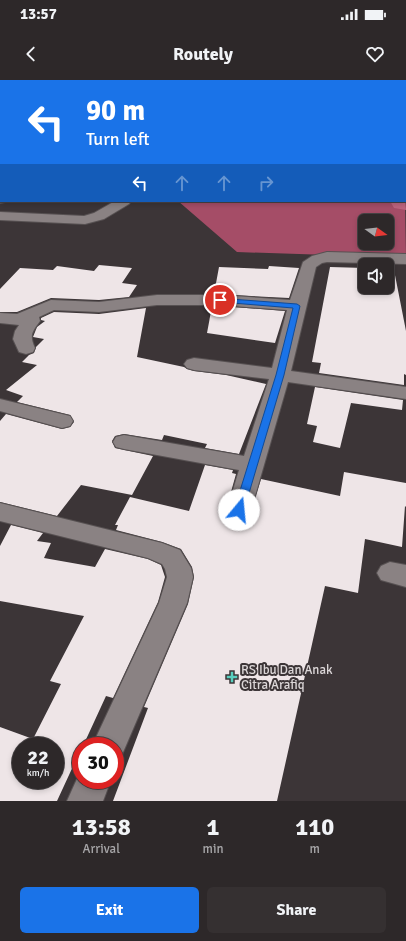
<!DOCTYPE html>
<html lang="en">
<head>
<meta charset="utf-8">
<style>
  :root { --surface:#2d2829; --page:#353031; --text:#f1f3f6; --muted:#a7a6a8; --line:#484446; --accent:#1a73e8 }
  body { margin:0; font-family:Signika,sans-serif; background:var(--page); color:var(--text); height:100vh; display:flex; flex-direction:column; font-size:15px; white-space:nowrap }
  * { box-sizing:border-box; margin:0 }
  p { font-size:13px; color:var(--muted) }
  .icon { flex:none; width:22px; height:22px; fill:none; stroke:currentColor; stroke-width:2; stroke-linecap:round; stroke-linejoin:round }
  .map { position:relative; height:721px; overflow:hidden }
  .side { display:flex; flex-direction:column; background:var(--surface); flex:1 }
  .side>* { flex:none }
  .guide { position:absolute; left:0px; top:0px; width:406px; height:122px; box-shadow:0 2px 6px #0003,0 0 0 1px var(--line); background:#1a73e8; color:#fff; overflow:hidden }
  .needle { width:26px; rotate:105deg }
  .controls { position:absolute; left:358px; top:134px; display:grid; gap:8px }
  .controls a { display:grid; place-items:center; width:36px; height:36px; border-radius:6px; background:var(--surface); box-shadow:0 2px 6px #0003,0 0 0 1px var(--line); font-size:20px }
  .speed { position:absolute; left:12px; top:657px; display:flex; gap:8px; font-size:20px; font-weight:700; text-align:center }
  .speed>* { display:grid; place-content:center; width:52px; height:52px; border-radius:50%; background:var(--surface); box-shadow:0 2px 6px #0003,0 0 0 1px var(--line); line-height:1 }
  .speed small { font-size:10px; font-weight:400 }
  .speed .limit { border:6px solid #d22; background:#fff; color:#111 }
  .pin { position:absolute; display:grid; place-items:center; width:34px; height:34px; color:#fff; margin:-17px; border:2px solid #fff; border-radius:50%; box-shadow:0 1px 4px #0007 }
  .me { position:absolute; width:44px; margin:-22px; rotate:17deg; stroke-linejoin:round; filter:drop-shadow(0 0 3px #0008) }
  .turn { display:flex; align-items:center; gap:14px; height:84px; padding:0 20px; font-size:18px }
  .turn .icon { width:52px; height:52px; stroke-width:2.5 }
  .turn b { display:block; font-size:28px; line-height:34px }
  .lanes { display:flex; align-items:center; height:38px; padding:0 20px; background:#0003; justify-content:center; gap:20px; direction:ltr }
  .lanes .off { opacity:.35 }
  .eta { display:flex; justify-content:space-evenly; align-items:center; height:68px; text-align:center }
  .eta b { font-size:24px; font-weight:700; line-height:28px }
  .primary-button { display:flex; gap:8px; margin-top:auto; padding:8px 20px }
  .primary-button a { flex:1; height:46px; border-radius:6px; background:var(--accent); color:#fff; font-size:16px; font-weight:700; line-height:46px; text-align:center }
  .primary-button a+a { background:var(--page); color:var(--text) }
  .status { display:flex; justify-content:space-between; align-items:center; height:28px; padding:0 20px; background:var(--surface); direction:ltr }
  .status svg { height:11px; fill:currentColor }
  header { display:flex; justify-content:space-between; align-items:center; height:52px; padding:0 20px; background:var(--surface); font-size:18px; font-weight:700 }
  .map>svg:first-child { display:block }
  .forest { fill:#a54d67; fill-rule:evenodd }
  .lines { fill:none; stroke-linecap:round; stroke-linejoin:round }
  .river { fill:#be647e; fill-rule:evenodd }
  .building { fill:#eee5e7; fill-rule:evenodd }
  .minor-casing { stroke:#575152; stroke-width:2 }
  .minor { fill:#8a8283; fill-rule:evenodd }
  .route { fill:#1a73e8; stroke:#114b97 }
  .poi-dot { fill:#59cebe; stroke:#3c3537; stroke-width:1.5 }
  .labels { text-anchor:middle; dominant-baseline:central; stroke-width:4; stroke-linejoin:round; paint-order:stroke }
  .near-poi-label { font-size:13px; fill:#dcd7d8; stroke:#3c3537; text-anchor:start }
</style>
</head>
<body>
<div class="status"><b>13:57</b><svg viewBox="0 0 49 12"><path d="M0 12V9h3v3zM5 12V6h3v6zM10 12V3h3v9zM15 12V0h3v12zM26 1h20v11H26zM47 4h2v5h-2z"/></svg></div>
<header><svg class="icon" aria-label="back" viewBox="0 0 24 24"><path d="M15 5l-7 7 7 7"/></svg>Routely<svg class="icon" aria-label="heart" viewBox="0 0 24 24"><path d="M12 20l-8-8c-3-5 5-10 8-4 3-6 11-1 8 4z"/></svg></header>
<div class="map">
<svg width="406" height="721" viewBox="0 0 406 721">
  <rect width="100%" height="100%" fill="#3c3537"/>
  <path class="forest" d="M405,119L406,176L389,177L237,172L178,121H405ZM365,141H387V163H365Z"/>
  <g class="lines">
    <g class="river">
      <rect x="0" y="15" width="1" height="14"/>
      <polygon points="405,112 406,130 394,128 390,121 405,121"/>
    </g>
  </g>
  <g class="building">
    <polygon points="99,185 132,188 122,203 137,205 129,217 99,220 51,218 17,232 0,232 0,209 20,188 53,190 57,186 94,191"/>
    <polygon points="269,186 299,188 289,218 214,214 219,187 268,189"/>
    <polygon points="330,187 365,188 365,207 387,207 387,189 394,190 406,251 406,295 404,294 404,305 319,293 321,283 312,282"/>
    <polygon points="212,226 220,226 285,231 275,263 207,253"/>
    <polygon points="146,228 137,277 184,287 187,289 194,291 226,295 266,304 239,374 205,368 207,364 164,355 162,360 124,354 115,356 112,361 115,368 153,376 132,415 81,405 57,436 0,422 0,341 6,334 62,349 70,347 74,342 70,335 17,322 23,316 6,310 37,285 22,282 29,275 34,273 36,267 44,259 33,257 37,247 45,241 41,240 41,238 54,232 99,234"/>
    <polygon points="315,307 403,320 402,330 351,323 340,368 313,362 317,346 307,344"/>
    <polygon points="205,385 233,390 232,393 236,394 226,430 230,437 239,440 249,437 261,399 340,416 344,392 406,403 406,427 405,426 402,467 365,459 358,513 325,506 277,721 113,721 148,628 144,627 188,524 194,497 192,487 181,469 162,462 116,450 118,445 115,445 130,417 189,431"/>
    <path d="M11,445L43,453L37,461L51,463L44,478L95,487L105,469L148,479L161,485L165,497L158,522L113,618L106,616L83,666H81V669L57,721H0V647L33,659L61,604L50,601L84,536L0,521V466ZM21,666H55V700H21Z"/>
  </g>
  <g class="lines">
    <g class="minor-casing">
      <g id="minor">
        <rect x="0" y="2" width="1" height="6"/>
        <rect x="0" y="41" width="1" height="6"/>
        <rect x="0" y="60" width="1" height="6"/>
        <polygon points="0,114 1,121 5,122 0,123"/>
        <polygon points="115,121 131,121 129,124 104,139 85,144 0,140 0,132 84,136 94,133"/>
        <path d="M327,172L406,174V184L327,182L322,183L316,187L291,291L406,307V319L288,302L251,430L248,436L239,439L230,436L227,430L239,390L124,369L116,367L113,362L116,357L124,355L244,376L269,299L194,290L187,288L184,284L187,280L194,278L272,288L287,230L220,225H157L99,232L54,230L39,237L40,241C32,252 29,255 35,268L33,272L26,274L19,272L13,259L15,251L19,245L0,243V233L17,234L51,220L99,222L157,215H220L290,220L303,182L312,176Z"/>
        <polygon points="0,319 70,336 73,341 70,346 62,348 0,331"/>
        <polygon points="0,423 162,463 180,470 191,488 193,497 187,523 121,677 115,680 115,666 92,666 159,523 167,497 165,489 162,484 148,478 0,441"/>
        <polygon points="390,482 406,485 406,507 381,500 377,493 381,486"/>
        <polygon points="81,690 81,700 111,700 103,721 67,721"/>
      </g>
    </g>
    <use href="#minor" class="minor"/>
  </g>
  <polygon class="route" points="217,218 297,224 300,226 284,295 244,430 242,432 235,432 234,430 276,295 293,228 220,222 217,221"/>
  <path class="poi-dot" d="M230 591h4v4h4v4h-4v4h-4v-4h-4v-4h4z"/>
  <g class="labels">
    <g class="near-poi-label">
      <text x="241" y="590">RS Ibu Dan Anak<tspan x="241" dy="15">Citra Arafiq</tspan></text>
    </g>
  </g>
</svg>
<div class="controls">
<a><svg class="needle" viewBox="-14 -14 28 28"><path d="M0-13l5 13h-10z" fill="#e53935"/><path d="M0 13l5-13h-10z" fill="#a7a6a8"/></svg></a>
<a><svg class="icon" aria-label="sound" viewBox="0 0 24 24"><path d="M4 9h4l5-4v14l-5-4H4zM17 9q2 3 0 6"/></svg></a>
</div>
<div class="speed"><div>22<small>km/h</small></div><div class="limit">30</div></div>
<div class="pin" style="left:220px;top:220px;background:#d93025"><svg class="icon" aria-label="arrive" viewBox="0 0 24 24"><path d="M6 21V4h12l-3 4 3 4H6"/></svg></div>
<svg class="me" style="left:239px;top:430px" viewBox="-20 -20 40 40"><circle r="19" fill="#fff"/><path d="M0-13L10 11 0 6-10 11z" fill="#1a73e8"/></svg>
<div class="guide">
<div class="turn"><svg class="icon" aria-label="left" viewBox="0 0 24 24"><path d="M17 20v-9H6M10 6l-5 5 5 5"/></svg><div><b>90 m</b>Turn left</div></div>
<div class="lanes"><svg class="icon" aria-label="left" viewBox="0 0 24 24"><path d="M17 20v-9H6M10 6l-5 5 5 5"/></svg><svg class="icon off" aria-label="ahead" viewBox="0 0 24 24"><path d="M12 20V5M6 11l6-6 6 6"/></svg><svg class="icon off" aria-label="ahead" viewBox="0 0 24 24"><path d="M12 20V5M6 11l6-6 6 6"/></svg><svg class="icon off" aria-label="right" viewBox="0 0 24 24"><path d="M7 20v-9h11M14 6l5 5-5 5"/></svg></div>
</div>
</div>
<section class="side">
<div class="eta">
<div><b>13:58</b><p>Arrival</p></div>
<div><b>1</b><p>min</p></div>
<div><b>110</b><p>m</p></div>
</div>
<div class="primary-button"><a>Exit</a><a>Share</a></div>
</section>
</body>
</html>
